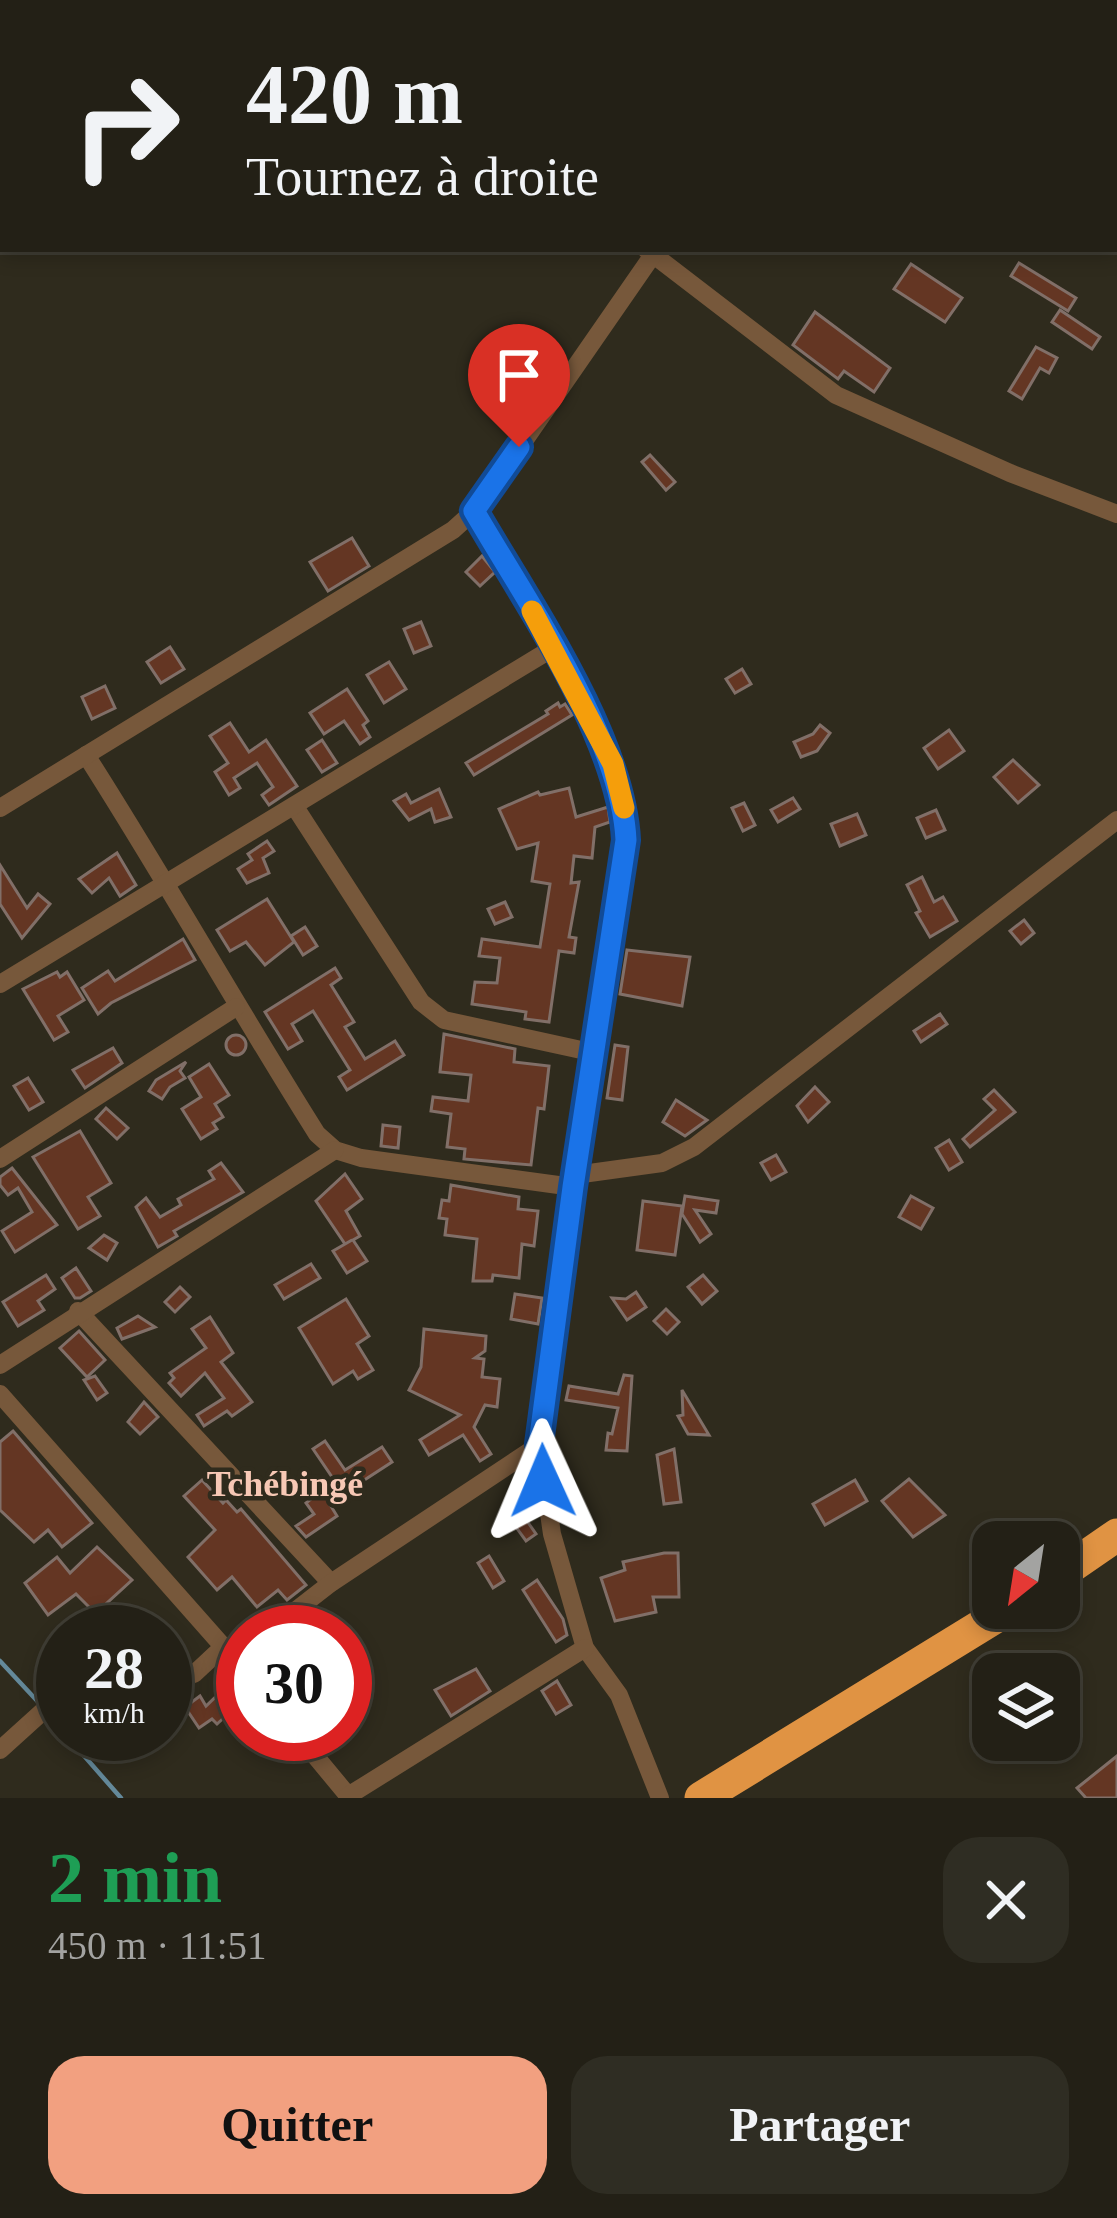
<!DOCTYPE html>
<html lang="fr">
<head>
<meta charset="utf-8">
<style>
  :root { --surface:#232016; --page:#2f2d23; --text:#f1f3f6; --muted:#a3a3a1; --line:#403e35; --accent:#f2a080 }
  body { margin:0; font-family:"Times New Roman",serif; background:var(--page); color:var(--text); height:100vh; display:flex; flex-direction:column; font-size:45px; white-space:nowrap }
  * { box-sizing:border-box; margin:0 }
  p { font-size:39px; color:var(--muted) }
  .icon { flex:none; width:66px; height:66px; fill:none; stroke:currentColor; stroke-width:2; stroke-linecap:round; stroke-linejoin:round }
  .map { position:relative; height:1798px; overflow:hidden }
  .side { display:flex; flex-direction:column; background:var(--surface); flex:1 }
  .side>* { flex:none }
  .banner { position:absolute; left:0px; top:0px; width:1119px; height:252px; box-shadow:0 6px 18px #0003,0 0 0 3px var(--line); background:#232016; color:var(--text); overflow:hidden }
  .needle { width:78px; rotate:210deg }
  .controls { position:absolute; left:972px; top:1521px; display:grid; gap:24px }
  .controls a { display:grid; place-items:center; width:108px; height:108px; border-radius:24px; background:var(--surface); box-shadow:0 6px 18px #0003,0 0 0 3px var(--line); font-size:60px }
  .speed { position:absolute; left:36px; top:1605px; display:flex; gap:24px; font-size:60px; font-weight:700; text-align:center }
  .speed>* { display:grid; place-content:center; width:156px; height:156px; border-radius:50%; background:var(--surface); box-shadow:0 6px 18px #0003,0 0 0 3px var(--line); line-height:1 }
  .speed small { font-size:30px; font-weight:400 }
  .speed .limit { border:18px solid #d22; background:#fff; color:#111 }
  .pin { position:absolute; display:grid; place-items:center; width:102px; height:102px; color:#fff; margin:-123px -51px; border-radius:50% 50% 50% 0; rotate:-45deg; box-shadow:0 0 12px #0007 }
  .pin .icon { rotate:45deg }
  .me { position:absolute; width:132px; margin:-66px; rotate:359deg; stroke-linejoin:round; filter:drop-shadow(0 0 9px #0008) }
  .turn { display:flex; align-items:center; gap:42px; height:252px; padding:0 48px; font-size:54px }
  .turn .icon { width:156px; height:156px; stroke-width:2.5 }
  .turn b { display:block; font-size:84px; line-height:102px }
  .round { display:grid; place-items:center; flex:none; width:126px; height:126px; border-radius:36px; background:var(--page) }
  .summary { display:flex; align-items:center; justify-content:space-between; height:204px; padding:0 48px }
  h1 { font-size:72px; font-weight:700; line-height:90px; color:#1e9e55 }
  .cta { display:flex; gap:24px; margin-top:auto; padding:24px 48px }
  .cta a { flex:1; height:138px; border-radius:36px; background:var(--accent); color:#111; font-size:48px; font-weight:700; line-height:138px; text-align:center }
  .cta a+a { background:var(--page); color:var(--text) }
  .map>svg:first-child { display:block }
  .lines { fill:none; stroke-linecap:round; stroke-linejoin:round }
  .stream { stroke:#64899a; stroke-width:4.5 }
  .building { fill:#643623; stroke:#816f68; stroke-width:3 }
  .street { stroke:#77583b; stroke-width:18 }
  .highway { stroke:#e09343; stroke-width:33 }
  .route-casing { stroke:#114b97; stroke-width:30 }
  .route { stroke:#1a73e8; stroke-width:21 }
  .slow { stroke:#f59e0b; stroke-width:21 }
  .labels { text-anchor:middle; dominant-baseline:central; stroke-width:9; stroke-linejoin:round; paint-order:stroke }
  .neighbourhood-label { font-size:36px; font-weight:bold; fill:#f7c8b5; stroke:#2f2b1d }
</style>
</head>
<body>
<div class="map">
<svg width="1117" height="1798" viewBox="0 0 1117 1798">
  <rect width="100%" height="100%" fill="#2f2b1d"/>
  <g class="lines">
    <g class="stream">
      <polyline points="0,1661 41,1705"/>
      <polyline points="48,1714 63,1732"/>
      <polyline points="65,1734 121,1798"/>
    </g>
  </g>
  <g class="building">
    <polygon points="1019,263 1076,298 1068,311 1011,276"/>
    <polygon points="911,264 962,298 945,322 894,289"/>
    <polygon points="1060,310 1100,337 1092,349 1052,322"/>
    <polygon points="815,312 890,368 874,392 844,371 838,379 793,345"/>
    <polygon points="1036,347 1057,358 1049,373 1040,368 1022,399 1009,391"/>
    <polygon points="650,455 675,482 666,490 642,462"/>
    <polygon points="352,538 369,566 328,591 310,562"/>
    <polygon points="482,556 495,572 480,586 466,572"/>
    <polygon points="421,622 431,646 414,653 404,629"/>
    <polygon points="170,647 184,669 161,683 147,662"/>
    <polygon points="389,662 406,689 384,703 367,675"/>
    <polygon points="742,669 751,684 735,693 726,679"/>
    <polygon points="105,686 115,708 92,719 82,697"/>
    <polygon points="347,689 368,721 363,725 370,737 360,744 344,721 324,734 310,713"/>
    <polygon points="558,703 560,707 565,704 572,715 474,775 466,763 548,714 546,711"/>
    <polygon points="230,723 249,752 266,740 297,786 269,805 262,795 273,787 257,763 234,778 240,788 229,795 215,772 228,763 210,736"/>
    <polygon points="820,725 830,733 817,751 801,757 794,742 813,734"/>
    <polygon points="949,730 964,751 938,769 924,748"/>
    <polygon points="322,740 337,763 322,772 307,750"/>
    <polygon points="1013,760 1039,785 1018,803 994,777"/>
    <polygon points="569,788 576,817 608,807 610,822 595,827 592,858 574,856 571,883 579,882 569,937 576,938 574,953 559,951 549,1022 525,1019 526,1012 472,1004 475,982 497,983 500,958 479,956 482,939 540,947 550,884 532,881 538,843 517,849 499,809 538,792 540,795"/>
    <polygon points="439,789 451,817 435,822 431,809 409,820 394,801 406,794 411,803"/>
    <polygon points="793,798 800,809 778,822 771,810"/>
    <polygon points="744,803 755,825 743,831 732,808"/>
    <polygon points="936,810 945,830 926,838 917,818"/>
    <polygon points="857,814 866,835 840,846 831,824"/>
    <polygon points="267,841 274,851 263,858 269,873 247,883 238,869 252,860 248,854"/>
    <polygon points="117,853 136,885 120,896 109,878 92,893 79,879"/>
    <polygon points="0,865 27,908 38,894 50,904 22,938 0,904"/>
    <polygon points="922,877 934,902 943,897 957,921 930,937 916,913 920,911 907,885"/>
    <polygon points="267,899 294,942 265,965 246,942 230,951 217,930"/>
    <polygon points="505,902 512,917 495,924 488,909"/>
    <polygon points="1024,920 1034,933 1021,944 1010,931"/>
    <polygon points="305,927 317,946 303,955 291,936"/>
    <polygon points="183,939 195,960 111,1003 98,1014 82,988 108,971 115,981"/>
    <polygon points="627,950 690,957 682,1006 620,994"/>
    <polygon points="335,968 341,978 331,985 354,1022 345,1027 365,1059 395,1041 404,1055 347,1090 339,1077 350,1070 313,1011 292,1024 302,1041 288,1049 265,1012"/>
    <polygon points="57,972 60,977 67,972 84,1000 58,1016 68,1032 54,1040 23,989"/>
    <polygon points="940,1014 947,1024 921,1042 914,1031"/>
    <polygon points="444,1034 515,1049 514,1062 549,1066 544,1109 538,1108 531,1165 464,1159 465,1149 447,1147 451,1114 431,1111 433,1097 468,1101 471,1075 440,1072"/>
    <circle cx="236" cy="1045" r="10"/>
    <polygon points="615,1045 628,1047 622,1100 607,1098"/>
    <polygon points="113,1048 122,1063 85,1088 73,1070"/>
    <polygon points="186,1062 180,1071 185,1078 170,1087 162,1099 149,1091 156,1080"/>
    <polygon points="209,1064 229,1095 215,1104 223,1117 213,1123 217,1129 201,1139 182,1109 201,1097 189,1077"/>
    <polygon points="28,1078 43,1102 29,1110 14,1086"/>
    <polygon points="815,1087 829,1102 808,1122 797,1106"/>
    <polygon points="994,1090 1015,1112 970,1147 963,1139 995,1110 984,1099"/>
    <polygon points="676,1100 707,1120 685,1136 663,1122"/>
    <polygon points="106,1108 128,1128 117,1139 96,1119"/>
    <polygon points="383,1125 400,1127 398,1148 381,1146"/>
    <polygon points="80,1131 111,1183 88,1197 100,1216 78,1229 33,1157"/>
    <polygon points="949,1140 962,1162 949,1170 936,1148"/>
    <polygon points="776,1155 786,1172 771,1180 761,1163"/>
    <polygon points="221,1163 243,1192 174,1231 177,1236 158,1247 136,1207 146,1198 160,1217 181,1205 178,1199 214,1179 209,1171"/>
    <polygon points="12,1168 57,1225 15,1252 2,1231 32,1212 18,1188 8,1195 0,1185 0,1177"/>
    <polygon points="345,1174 362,1199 346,1211 360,1236 353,1240 367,1261 347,1273 333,1251 352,1240 345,1244 316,1201"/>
    <polygon points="451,1185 519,1197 518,1209 538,1211 534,1246 522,1244 519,1278 493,1275 492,1281 473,1281 477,1239 445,1235 447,1219 439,1218 442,1200 449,1201"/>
    <polygon points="685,1196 718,1201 716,1213 695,1210 711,1234 700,1242 682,1214"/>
    <polygon points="911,1196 933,1208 921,1229 899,1217"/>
    <polygon points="643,1201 682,1206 675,1255 637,1250"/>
    <polygon points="104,1235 117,1243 107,1260 89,1248"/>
    <polygon points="311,1264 320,1278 284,1299 275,1285"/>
    <polygon points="76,1268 91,1291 80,1298 75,1298 62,1278"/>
    <polygon points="46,1275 55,1289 38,1301 44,1310 18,1326 3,1302"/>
    <polygon points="703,1275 717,1291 702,1304 688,1287"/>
    <polygon points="180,1287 190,1297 175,1312 165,1302"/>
    <polygon points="636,1292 646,1307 627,1320 612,1298 626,1299"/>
    <polygon points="515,1294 542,1298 538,1324 511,1319"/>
    <polygon points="346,1299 369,1336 357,1344 373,1370 358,1379 353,1371 333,1384 299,1328"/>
    <polygon points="666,1309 679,1322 667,1334 654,1321"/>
    <polygon points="138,1316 155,1327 122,1339 117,1328"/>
    <polygon points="210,1317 233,1353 221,1362 252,1402 232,1416 227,1411 204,1426 197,1415 224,1398 205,1373 181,1396 169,1383 174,1378 170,1373 206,1348 192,1329"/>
    <polygon points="424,1329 486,1336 485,1351 475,1358 484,1359 482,1377 500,1379 497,1407 485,1405 474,1427 491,1454 480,1461 463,1435 429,1455 420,1440 460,1415 409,1390 421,1367"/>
    <polygon points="79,1331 105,1360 87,1377 60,1348"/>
    <polygon points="624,1375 632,1376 627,1451 606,1450 608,1433 612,1434 618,1408 566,1400 569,1386 618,1394"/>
    <polygon points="95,1376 107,1393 97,1400 84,1380"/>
    <polygon points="682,1390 709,1435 688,1434 678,1416 683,1415"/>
    <polygon points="144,1402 158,1417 140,1434 128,1422"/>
    <polygon points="13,1431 92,1523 62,1547 48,1530 34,1542 0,1510 0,1442"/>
    <polygon points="325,1441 345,1470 382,1447 392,1462 329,1503 337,1516 306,1537 296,1526 314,1514 306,1503 334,1480 313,1449"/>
    <polygon points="674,1449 681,1502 664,1504 657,1455"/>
    <polygon points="909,1479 945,1515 913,1537 882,1501"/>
    <polygon points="202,1480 223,1503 226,1500 237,1512 241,1509 306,1585 287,1600 278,1590 257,1607 232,1577 217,1590 188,1557 215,1530 184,1496"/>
    <polygon points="855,1480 867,1501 825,1525 813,1504"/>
    <polygon points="518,1508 536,1534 526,1541 508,1516"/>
    <polygon points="97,1547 132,1580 107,1603 130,1632 89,1632 103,1621 76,1594 48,1615 25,1583 57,1557 70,1573"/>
    <polygon points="664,1553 678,1553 679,1597 653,1597 656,1612 615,1621 601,1578 625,1570 623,1562"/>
    <polygon points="489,1556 504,1581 493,1588 478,1563"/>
    <polygon points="537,1580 563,1619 567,1635 556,1642 523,1590"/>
    <polygon points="476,1669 490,1691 451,1716 435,1690"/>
    <polygon points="557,1681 571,1705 556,1714 542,1691"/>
    <polygon points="227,1686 241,1702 217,1724 212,1719 199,1728 185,1707 200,1696 206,1706"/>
    <polygon points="1117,1756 1117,1798 1086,1798 1077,1788"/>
  </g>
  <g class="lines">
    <g class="street">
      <polyline points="329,0 333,3"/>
      <polyline points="79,3 84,0"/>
      <polyline points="457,3 461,0"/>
      <polyline points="814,3 816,0"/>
      <polyline points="0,64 3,62"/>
      <polyline points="646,249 836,395 1010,473 1117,514"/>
      <path d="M474,511C527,602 621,737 626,840L573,1187L539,1445L552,1534L585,1648L619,1695L660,1798"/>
      <path d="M86,755C166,880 238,1009 317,1134L335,1150L361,1158L573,1187"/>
      <polyline points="295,807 421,1002 444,1020 595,1053"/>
      <polyline points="0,808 453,530 474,511 497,480 657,249"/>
      <polyline points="0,984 553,648"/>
      <polyline points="0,1159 236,1007"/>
      <polyline points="575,1175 662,1163 694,1147 1117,820"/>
      <polyline points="78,1311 331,1583"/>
      <polyline points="0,1365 335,1150"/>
      <polyline points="0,1394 243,1669"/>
      <polyline points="268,1632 331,1583 539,1445"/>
      <polyline points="165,1677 194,1674 224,1646"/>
      <polyline points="297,1734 350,1798"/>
      <polyline points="0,1750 63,1693"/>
      <polyline points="348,1796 585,1648"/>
    </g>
    <g class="highway">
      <polyline points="1059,1575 1117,1535"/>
      <polyline points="701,1798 1010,1608"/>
    </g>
  </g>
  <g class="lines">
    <g class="route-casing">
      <path id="route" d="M519,447L474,511C527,602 621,737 626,840L573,1187L539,1444L543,1481"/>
    </g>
    <use href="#route" class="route"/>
    <polyline class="slow" points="532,611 613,764 624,808"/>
  </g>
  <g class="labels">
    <g class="neighbourhood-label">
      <text x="285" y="1484">Tchébingé</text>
    </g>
  </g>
</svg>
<div class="controls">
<a><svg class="needle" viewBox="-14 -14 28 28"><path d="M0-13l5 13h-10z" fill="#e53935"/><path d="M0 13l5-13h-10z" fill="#a3a3a1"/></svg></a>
<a><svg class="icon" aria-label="layers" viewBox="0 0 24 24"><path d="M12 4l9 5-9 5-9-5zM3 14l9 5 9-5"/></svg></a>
</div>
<div class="speed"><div>28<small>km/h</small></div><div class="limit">30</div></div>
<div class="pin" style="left:519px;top:447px;background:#d93025"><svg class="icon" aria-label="arrive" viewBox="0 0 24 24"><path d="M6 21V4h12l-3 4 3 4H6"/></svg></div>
<svg class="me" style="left:543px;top:1481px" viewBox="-20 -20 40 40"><path d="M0-17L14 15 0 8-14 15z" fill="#1a73e8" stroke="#fff" stroke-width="4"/></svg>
<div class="banner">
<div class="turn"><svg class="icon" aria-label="right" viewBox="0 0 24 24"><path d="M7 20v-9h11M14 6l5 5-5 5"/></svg><div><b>420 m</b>Tournez à droite</div></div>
</div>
</div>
<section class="side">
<div class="summary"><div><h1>2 min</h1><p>450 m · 11:51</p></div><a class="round"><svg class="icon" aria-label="close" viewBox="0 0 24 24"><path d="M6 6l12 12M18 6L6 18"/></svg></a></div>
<div class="cta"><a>Quitter</a><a>Partager</a></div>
</section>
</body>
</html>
